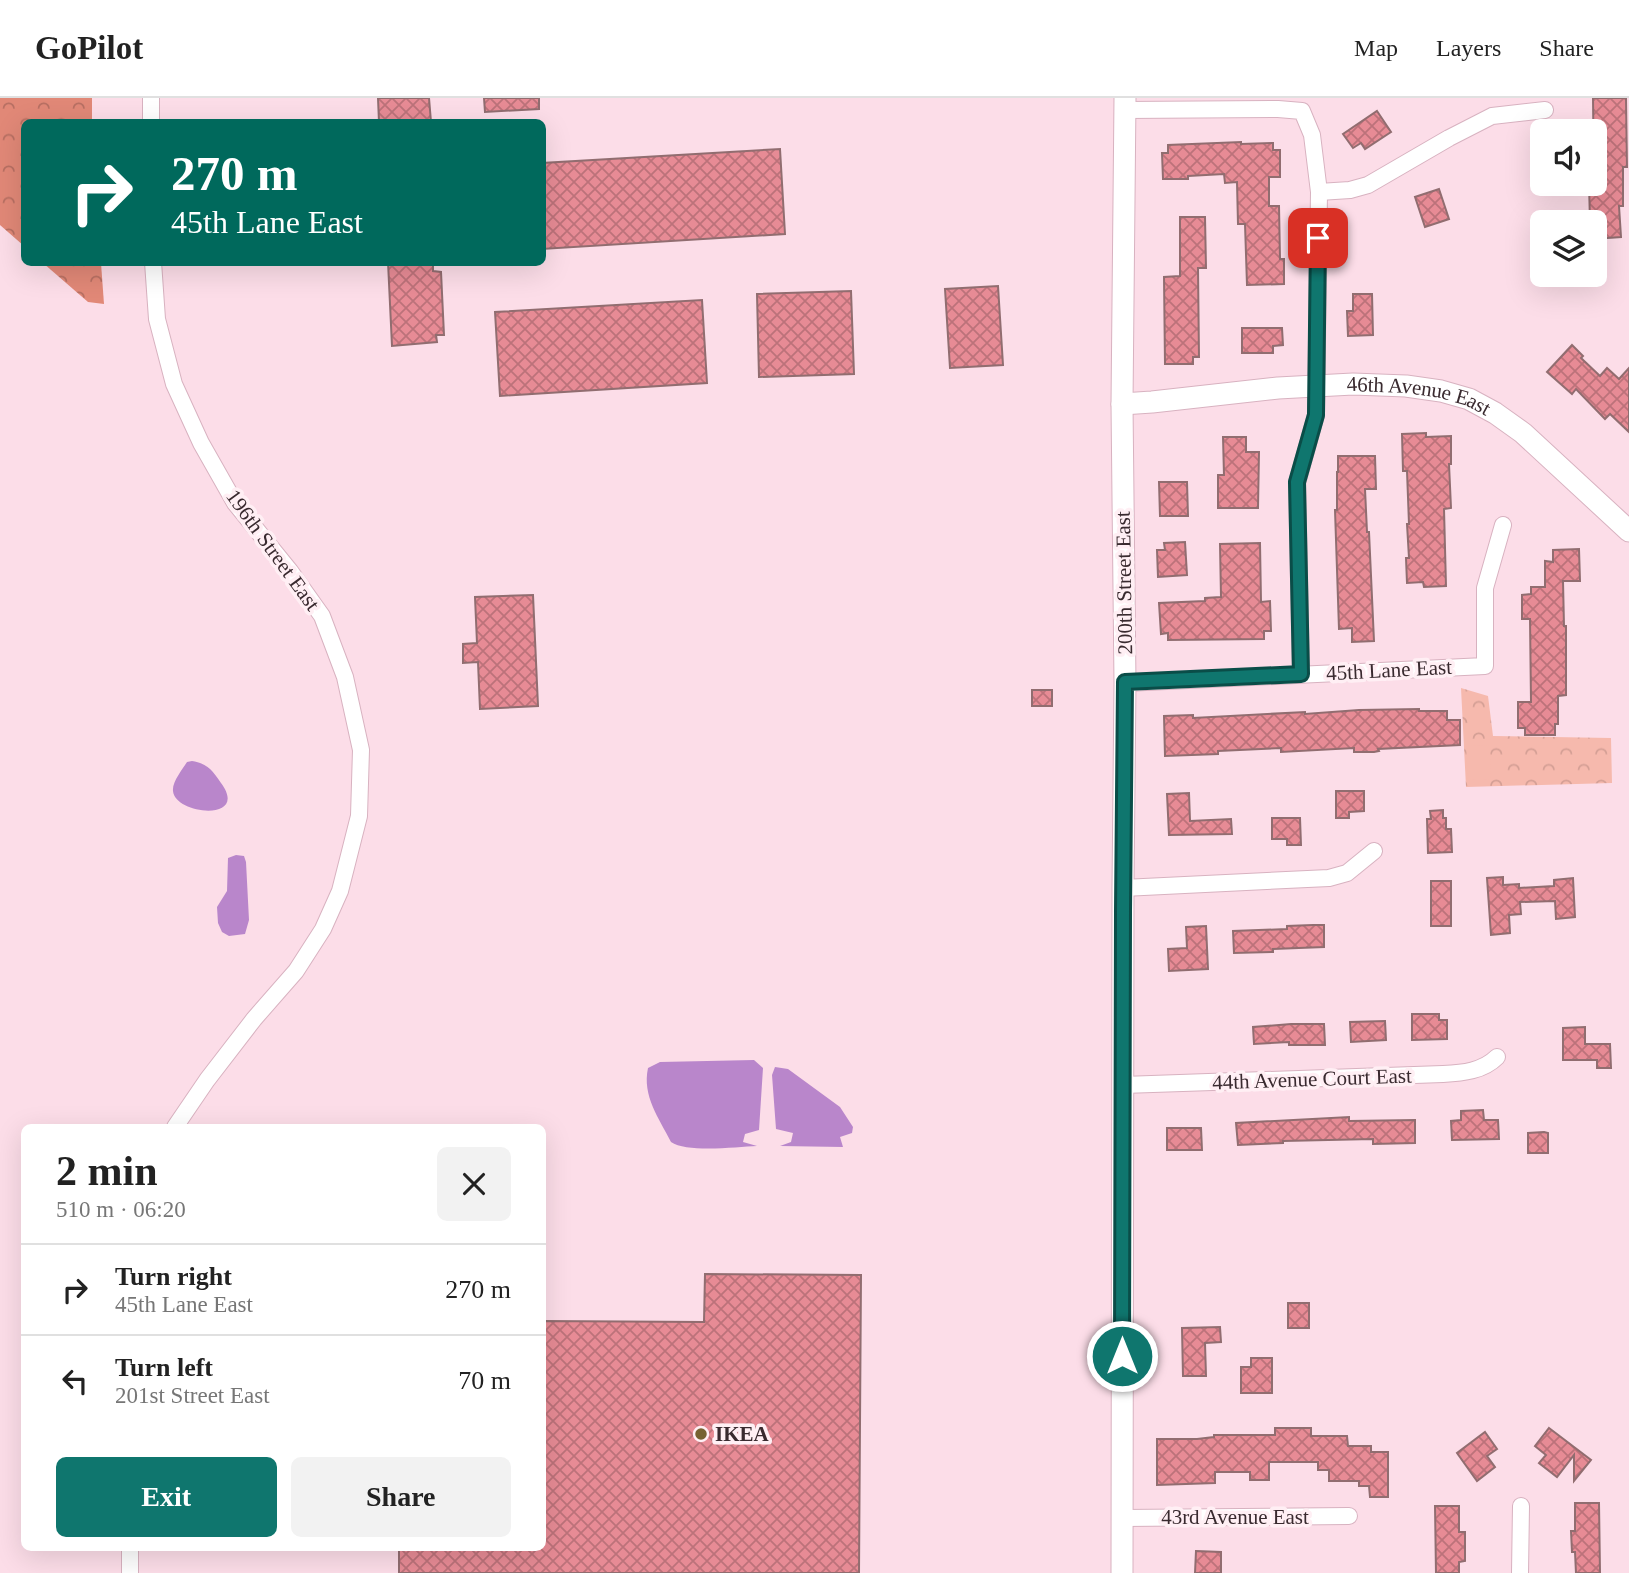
<!DOCTYPE html>
<html lang="en">
<head>
<meta charset="utf-8">
<style>
  :root { --surface:#fff; --page:#f2f2f2; --text:#222; --muted:#767676; --line:#e0e0e0; --accent:#0f766e }
  body { margin:0; font-family:Georgia,serif; background:var(--page); color:var(--text); height:100vh; display:flex; flex-direction:column; font-size:26px; white-space:nowrap }
  * { box-sizing:border-box; margin:0 }
  p { font-size:23px; color:var(--muted) }
  .icon { flex:none; width:38px; height:38px; fill:none; stroke:currentColor; stroke-width:2; stroke-linecap:round; stroke-linejoin:round }
  .map { position:relative; flex:1; overflow:hidden }
  .panel { position:absolute; left:21px; top:1026px; width:525px; height:427px; display:flex; flex-direction:column; background:var(--surface); border-radius:10px; box-shadow:0 7px 28px #0002 }
  .panel>* { flex:none }
  .top-card { position:absolute; left:21px; top:21px; width:525px; height:147px; border-radius:10px; box-shadow:0 7px 28px #0002; background:#00695c; color:#fff; overflow:hidden }
  .controls { position:absolute; left:1530px; top:21px; display:grid; gap:14px }
  .controls a { display:grid; place-items:center; width:77px; height:77px; border-radius:10px; background:var(--surface); box-shadow:0 7px 28px #0002; font-size:35px }
  .pin { position:absolute; display:grid; place-items:center; width:60px; height:60px; color:#fff; margin:-30px; border-radius:14px; box-shadow:0 4px 10px #0006 }
  .me { position:absolute; width:77px; margin:-38px; rotate:0deg; stroke-linejoin:round; filter:drop-shadow(0 0 5px #0008) }
  .turn { display:flex; align-items:center; gap:24px; height:147px; padding:0 35px; font-size:32px }
  .turn .icon { width:91px; height:91px; stroke-width:2.5 }
  .turn b { display:block; font-size:49px; line-height:60px }
  .round { display:grid; place-items:center; flex:none; width:74px; height:74px; border-radius:10px; background:var(--page) }
  .headline { display:flex; align-items:center; justify-content:space-between; height:119px; padding:0 35px }
  h1 { font-size:42px; font-weight:600; line-height:52px }
  .primary-button { display:flex; gap:14px; margin-top:auto; padding:14px 35px }
  .primary-button a { flex:1; height:80px; border-radius:10px; background:var(--accent); color:#fff; font-size:28px; font-weight:600; line-height:80px; text-align:center }
  .primary-button a+a { background:var(--page); color:var(--text) }
  ul { padding:0; list-style:none }
  li { display:flex; align-items:center; gap:21px; height:91px; padding:0 35px; border-top:2px solid var(--line) }
  li div { flex:1 }
  li b { display:block; font-size:26px }
  li em { font-style:normal }
  header { display:flex; align-items:center; gap:42px; box-sizing:border-box; height:98px; padding:0 35px; background:var(--surface); border-bottom:2px solid var(--line) }
  header strong { font-size:33px }
  nav { display:flex; gap:38px; margin-inline-start:auto; font-size:24px }
  .map>svg:first-child { display:block }
  .forest { fill:url(#forest-crowns) }
  .park { fill:url(#park-crowns) }
  .pitch { fill:#f6b9ad }
  .water { fill:#b986cb }
  .building { fill:url(#building-cross-hatch); stroke:#916d70; stroke-width:2 }
  .lines { fill:none; stroke-linecap:round; stroke-linejoin:round }
  .minor-casing { stroke:#d8b2c0; stroke-width:18 }
  .tertiary-casing { stroke:#d8b2c0; stroke-width:23 }
  .minor { stroke:#fff; stroke-width:16 }
  .tertiary { stroke:#fff; stroke-width:21 }
  .route-casing { stroke:#0a4d48; stroke-width:18 }
  .route { stroke:#0f766e; stroke-width:12 }
  .poi-dot { fill:#766231; stroke:#ffeff4; stroke-width:2.5 }
  .labels { text-anchor:middle; dominant-baseline:central; stroke-width:7; stroke-linejoin:round; paint-order:stroke }
  .street-label { font-size:21px; fill:#392a2f; stroke:#ffeff4 }
  .poi-label { font-size:21px; font-weight:bold; fill:#392a2f; stroke:#ffeff4; text-anchor:start }
</style>
</head>
<body>
<header>
<strong>GoPilot</strong>
<nav><a>Map</a><a>Layers</a><a>Share</a></nav>
</header>
<div class="map">
<svg width="1629" height="1475" viewBox="0 0 1629 1475">
  <defs>
    <pattern id="forest-crowns" width="20" height="18" patternUnits="userSpaceOnUse" patternTransform="scale(1.75)"><rect width="20" height="18" fill="#e18877"/><path d="M2 6a3 3 0 1 1 6 0M12 15a3 3 0 1 1 6 0" fill="none" stroke="#b76f62"/></pattern>
    <pattern id="park-crowns" width="20" height="18" patternUnits="userSpaceOnUse" patternTransform="scale(1.75)"><rect width="20" height="18" fill="#f6b9ad"/><path d="M2 6a3 3 0 1 1 6 0M12 15a3 3 0 1 1 6 0" fill="none" stroke="#d49f95"/></pattern>
    <pattern id="building-cross-hatch" width="8" height="8" patternUnits="userSpaceOnUse" patternTransform="scale(1.75)"><rect width="8" height="8" fill="#e78b95"/><path d="M0 0l8 8M0 8l8-8" fill="none" stroke="#bc727a"/></pattern>
  </defs>
  <rect width="100%" height="100%" fill="#fcdde8"/>
  <g class="forest">
    <polygon points="0,0 92,0 92,24 24,24 24,148 0,127"/>
    <polygon points="43,165 101,165 104,206 88,204"/>
  </g>
  <polygon class="park" points="1461,590 1488,598 1493,638 1611,640 1612,685 1466,689"/>
  <polygon class="pitch" points="1490,647 1491,681 1468,682 1466,648"/>
  <g class="water">
    <path d="M192,663C208,666 212,672 221,685C250,724 175,717 173,693C172,684 182,672 187,664Z"/>
    <polygon points="236,757 244,758 246,764 249,822 245,836 229,838 222,834 218,825 217,809 227,793 228,760"/>
    <path d="M754,962L763,970L759,1032L745,1036L743,1044L757,1048C736,1049 687,1055 671,1044C659,1020 642,998 648,970L660,964Z"/>
    <polygon points="775,969 788,971 840,1009 853,1029 852,1035 840,1039 843,1049 780,1048 791,1044 793,1035 776,1031 772,977"/>
  </g>
  <g class="building">
    <polygon points="378,0 429,0 431,24 379,24"/>
    <polygon points="484,0 539,0 539,11 485,14"/>
    <polygon points="1593,0 1626,0 1627,69 1623,69 1623,108 1619,108 1621,139 1594,141 1594,124 1590,124 1589,86 1594,86"/>
    <polygon points="1377,13 1391,34 1365,51 1361,45 1353,50 1343,36"/>
    <polygon points="1241,44 1241,46 1273,45 1273,52 1280,52 1280,79 1269,79 1269,108 1279,108 1280,161 1284,161 1284,186 1247,187 1245,126 1238,126 1237,84 1225,85 1224,76 1188,78 1188,81 1163,81 1162,55 1168,55 1168,47"/>
    <polygon points="780,51 785,136 542,151 542,65"/>
    <polygon points="1439,91 1449,121 1425,129 1415,99"/>
    <polygon points="1180,119 1205,119 1206,170 1198,170 1199,259 1193,259 1193,266 1165,266 1164,179 1180,178"/>
    <polygon points="388,164 433,164 433,173 441,174 444,237 436,237 437,244 392,248"/>
    <polygon points="998,188 1003,267 950,270 945,191"/>
    <polygon points="851,193 854,276 759,279 757,196"/>
    <polygon points="1353,196 1372,196 1373,237 1348,238 1347,213 1353,213"/>
    <polygon points="702,202 707,285 500,298 495,214"/>
    <polygon points="1242,230 1282,230 1283,247 1273,248 1273,255 1242,255"/>
    <polygon points="1572,247 1583,258 1581,260 1600,278 1607,270 1619,281 1629,270 1629,334 1610,316 1605,321 1576,291 1572,296 1547,274"/>
    <polygon points="1426,335 1426,339 1451,338 1451,366 1449,366 1451,410 1444,411 1446,488 1424,489 1423,484 1407,485 1406,460 1409,460 1407,426 1409,426 1407,373 1403,373 1402,336"/>
    <polygon points="1223,339 1246,339 1246,354 1259,354 1258,410 1218,410 1218,377 1224,377"/>
    <polygon points="1338,358 1375,358 1376,391 1365,391 1367,434 1369,434 1374,543 1352,544 1352,530 1339,531 1335,412 1337,412 1337,374 1338,374"/>
    <polygon points="1159,384 1187,384 1188,418 1160,418"/>
    <polygon points="1185,444 1187,477 1158,479 1157,452 1165,452 1164,445"/>
    <polygon points="1260,445 1261,504 1270,503 1271,533 1264,533 1264,541 1168,542 1168,535 1161,536 1159,505 1205,503 1205,500 1221,499 1220,446"/>
    <polygon points="1579,451 1580,483 1563,483 1564,528 1566,528 1566,597 1558,598 1558,626 1555,626 1555,637 1525,637 1525,630 1518,630 1518,604 1531,604 1530,521 1522,521 1522,497 1531,496 1531,489 1545,489 1545,463 1553,464 1553,452"/>
    <polygon points="533,497 538,608 480,611 478,564 463,565 463,546 477,545 475,499"/>
    <rect x="1032" y="592" width="20" height="16"/>
    <polygon points="1419,611 1419,613 1447,613 1447,622 1460,622 1460,647 1378,651 1379,653 1374,654 1354,654 1354,650 1281,654 1281,650 1218,653 1218,656 1165,658 1164,618 1193,617 1193,620 1305,614 1305,616 1359,612"/>
    <polygon points="1336,693 1364,693 1364,713 1349,714 1349,720 1336,720"/>
    <polygon points="1189,695 1190,723 1231,721 1232,736 1169,737 1167,696"/>
    <polygon points="1443,712 1443,720 1446,720 1446,731 1451,731 1452,754 1428,755 1427,721 1431,721 1430,713"/>
    <polygon points="1272,720 1300,720 1301,747 1287,747 1287,741 1272,741"/>
    <polygon points="1503,779 1503,787 1519,786 1519,790 1554,788 1554,782 1573,780 1575,819 1556,821 1555,803 1520,804 1521,816 1509,817 1510,835 1491,837 1487,780"/>
    <rect x="1431" y="783" width="20" height="45"/>
    <polygon points="1313,827 1324,827 1324,849 1273,851 1273,854 1234,855 1233,833 1287,831 1287,828"/>
    <polygon points="1206,828 1208,871 1169,873 1168,851 1187,850 1186,829"/>
    <polygon points="1412,916 1439,916 1439,922 1447,922 1447,941 1412,942"/>
    <polygon points="1385,923 1386,942 1351,944 1350,924"/>
    <polygon points="1291,926 1324,926 1325,947 1289,947 1289,944 1254,946 1253,929"/>
    <polygon points="1585,929 1585,946 1610,946 1611,970 1597,970 1597,962 1563,962 1563,930"/>
    <polygon points="1483,1012 1484,1022 1498,1022 1499,1041 1452,1042 1451,1023 1461,1022 1461,1013"/>
    <polygon points="1349,1019 1349,1023 1415,1022 1415,1045 1373,1046 1373,1041 1283,1043 1283,1045 1238,1047 1236,1025"/>
    <polygon points="1167,1030 1201,1030 1202,1052 1167,1052"/>
    <polygon points="1544,1034 1548,1035 1548,1055 1528,1055 1528,1035"/>
    <polygon points="705,1176 861,1177 859,1475 399,1475 399,1449 542,1449 542,1223 704,1224"/>
    <rect x="1288" y="1205" width="21" height="25"/>
    <polygon points="1220,1229 1221,1244 1205,1245 1206,1278 1183,1278 1182,1230"/>
    <polygon points="1251,1260 1272,1260 1272,1295 1241,1295 1241,1269 1251,1269"/>
    <polygon points="1275,1330 1311,1330 1311,1338 1347,1338 1348,1348 1371,1348 1371,1354 1388,1354 1388,1399 1370,1399 1369,1388 1359,1388 1359,1383 1329,1383 1329,1372 1318,1372 1318,1364 1269,1364 1269,1382 1250,1382 1250,1374 1215,1374 1215,1385 1157,1387 1157,1341 1197,1341 1214,1339 1214,1337 1275,1337"/>
    <polygon points="1549,1330 1591,1362 1574,1383 1574,1357 1557,1379 1539,1365 1546,1357 1535,1348"/>
    <polygon points="1485,1334 1497,1351 1487,1358 1495,1369 1477,1383 1457,1355"/>
    <polygon points="1575,1405 1599,1405 1600,1475 1576,1475 1575,1454 1572,1454 1571,1433 1575,1433"/>
    <polygon points="1435,1408 1459,1408 1459,1434 1465,1434 1465,1463 1459,1464 1459,1475 1436,1475"/>
    <polygon points="1196,1453 1221,1454 1221,1475 1195,1475"/>
  </g>
  <g class="lines">
    <g class="minor-casing">
      <g id="minor">
        <polyline points="1125,12 1278,11 1302,13 1312,37 1319,94 1316,317 1297,385 1301,576"/>
        <polyline points="151,24 151,0"/>
        <polyline points="1319,94 1350,92 1368,87 1449,40 1492,18 1545,12"/>
        <polyline points="153,164 157,221 174,286 201,345 235,405 290,473 322,518 345,579 361,652 359,718 340,793 323,831 296,873 254,921 207,982 175,1029"/>
        <polyline points="1125,585 1485,568 1485,490 1503,427"/>
        <polyline points="1123,790 1329,780 1347,775 1374,753"/>
        <path d="M1123,987L1443,976C1463,975 1483,973 1497,959"/>
        <polyline points="1122,1420 1349,1418"/>
        <polyline points="130,1449 130,1475"/>
        <polyline points="1520,1475 1521,1408"/>
      </g>
    </g>
    <g class="tertiary-casing">
      <g id="tertiary">
        <path id="s1" d="M1122,306L1152,304L1278,290L1353,286L1406,288L1441,293L1469,301L1495,315L1523,335L1629,433"/>
        <polyline points="1122,1475 1123,790 1125,585 1122,306 1125,0"/>
      </g>
    </g>
    <use href="#minor" class="minor"/>
    <use href="#tertiary" class="tertiary"/>
  </g>
  <g class="lines">
    <g class="route-casing">
      <polyline id="route" points="1122,1258 1123,814 1125,584 1301,576 1297,384 1316,317 1318,140"/>
    </g>
    <use href="#route" class="route"/>
  </g>
  <circle class="poi-dot" cx="701" cy="1336" r="7"/>
  <g class="labels">
    <g class="street-label">
      <text stroke="none"><textPath href="#s1" startOffset="299">46th Avenue East</textPath></text>
      <text transform="translate(273 452) rotate(54)">196th Street East</text>
      <text transform="translate(1124 485) rotate(-91)">200th Street East</text>
      <text transform="translate(1389 572) rotate(-3)">45th Lane East</text>
      <text transform="translate(1312 981) rotate(-2)">44th Avenue Court East</text>
      <text x="1235" y="1419">43rd Avenue East</text>
    </g>
    <g class="poi-label">
      <text x="715" y="1336">IKEA</text>
    </g>
  </g>
</svg>
<div class="controls">
<a><svg class="icon" aria-label="sound" viewBox="0 0 24 24"><path d="M4 9h4l5-4v14l-5-4H4zM17 9q2 3 0 6"/></svg></a>
<a><svg class="icon" aria-label="layers" viewBox="0 0 24 24"><path d="M12 4l9 5-9 5-9-5zM3 14l9 5 9-5"/></svg></a>
</div>
<div class="pin" style="left:1318px;top:140px;background:#d93025"><svg class="icon" aria-label="arrive" viewBox="0 0 24 24"><path d="M6 21V4h12l-3 4 3 4H6"/></svg></div>
<svg class="me" style="left:1122px;top:1258px" viewBox="-20 -20 40 40"><circle r="17" fill="#0f766e" stroke="#fff" stroke-width="3"/><path d="M0-11L8 9 0 5-8 9z" fill="#fff"/></svg>
<div class="top-card">
<div class="turn"><svg class="icon" aria-label="right" viewBox="0 0 24 24"><path d="M7 20v-9h11M14 6l5 5-5 5"/></svg><div><b>270 m</b>45th Lane East</div></div>
</div>
<section class="panel">
<div class="headline"><div><h1>2 min</h1><p>510 m · 06:20</p></div><a class="round"><svg class="icon" aria-label="close" viewBox="0 0 24 24"><path d="M6 6l12 12M18 6L6 18"/></svg></a></div>
<ul>
<li><svg class="icon" aria-label="right" viewBox="0 0 24 24"><path d="M7 20v-9h11M14 6l5 5-5 5"/></svg><div><b>Turn right</b><p>45th Lane East</p></div><em>270 m</em></li>
<li><svg class="icon" aria-label="left" viewBox="0 0 24 24"><path d="M17 20v-9H6M10 6l-5 5 5 5"/></svg><div><b>Turn left</b><p>201st Street East</p></div><em>70 m</em></li>
</ul>
<div class="primary-button"><a>Exit</a><a>Share</a></div>
</section>
</div>
</body>
</html>
